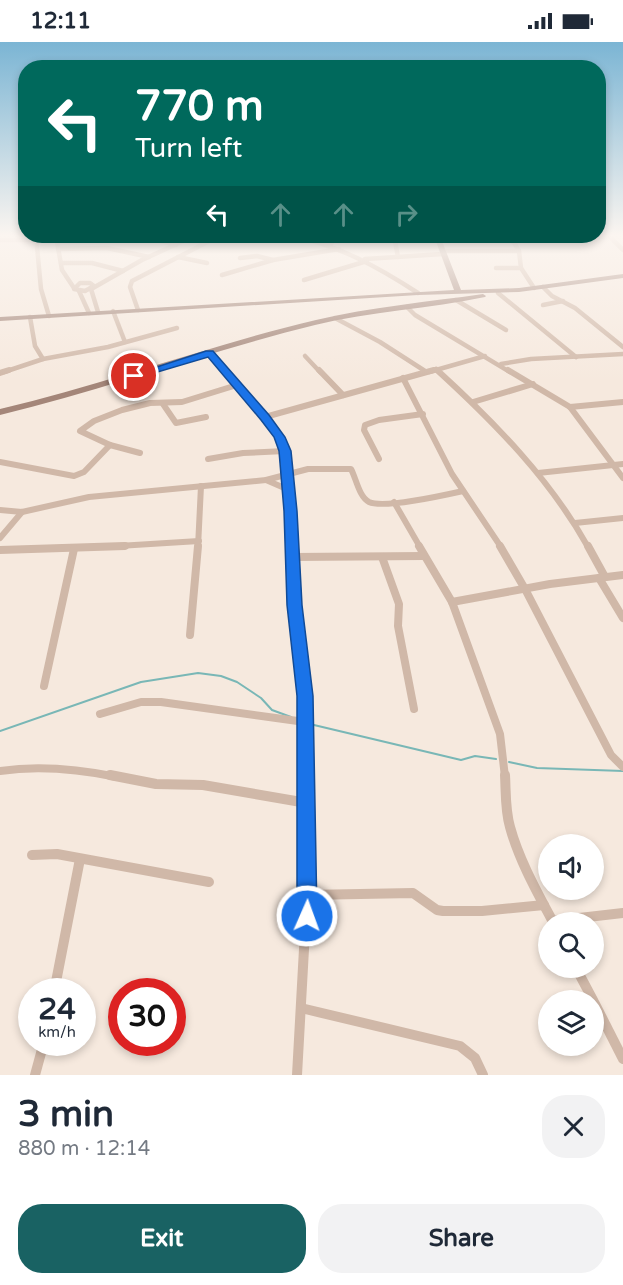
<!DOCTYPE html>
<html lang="en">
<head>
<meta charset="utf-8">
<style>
  :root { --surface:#fff; --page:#f2f2f3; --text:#1f2937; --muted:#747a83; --accent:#196263 }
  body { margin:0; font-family:"Varela Round",sans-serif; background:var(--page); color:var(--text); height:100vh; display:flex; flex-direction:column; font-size:22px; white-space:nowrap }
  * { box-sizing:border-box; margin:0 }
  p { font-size:20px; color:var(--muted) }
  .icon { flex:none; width:33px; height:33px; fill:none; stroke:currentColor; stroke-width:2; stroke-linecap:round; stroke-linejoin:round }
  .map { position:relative; height:1033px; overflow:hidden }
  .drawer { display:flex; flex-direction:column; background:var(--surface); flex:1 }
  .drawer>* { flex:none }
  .top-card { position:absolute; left:18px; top:18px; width:588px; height:183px; border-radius:24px; box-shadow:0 3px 9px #0003; background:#00695c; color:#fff; overflow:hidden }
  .fabs { position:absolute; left:538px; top:792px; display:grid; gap:12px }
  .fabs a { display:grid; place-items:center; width:66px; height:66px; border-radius:50%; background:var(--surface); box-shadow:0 3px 9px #0003; font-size:30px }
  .speed { position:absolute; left:18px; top:936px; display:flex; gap:12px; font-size:30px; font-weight:700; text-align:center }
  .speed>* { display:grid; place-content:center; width:78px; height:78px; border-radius:50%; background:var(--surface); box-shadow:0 3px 9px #0003; line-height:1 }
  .speed small { font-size:15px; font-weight:400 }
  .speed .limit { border:9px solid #d22; background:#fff; color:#111 }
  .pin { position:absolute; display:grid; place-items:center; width:51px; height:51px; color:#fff; margin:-26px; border:3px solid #fff; border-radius:50%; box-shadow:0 2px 6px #0007 }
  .me { position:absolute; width:66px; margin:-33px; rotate:2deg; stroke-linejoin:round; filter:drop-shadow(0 0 4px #0008) }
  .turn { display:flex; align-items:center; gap:21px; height:126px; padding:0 18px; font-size:27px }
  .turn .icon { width:78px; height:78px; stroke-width:2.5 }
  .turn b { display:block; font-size:42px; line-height:51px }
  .lanes { display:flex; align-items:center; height:57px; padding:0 18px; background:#0003; justify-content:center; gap:30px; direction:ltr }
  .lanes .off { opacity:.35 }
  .round { display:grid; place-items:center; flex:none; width:63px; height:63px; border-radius:24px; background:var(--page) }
  .headline { display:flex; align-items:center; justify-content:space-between; height:102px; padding:0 18px }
  h1 { font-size:36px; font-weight:700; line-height:45px }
  .cta { display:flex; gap:12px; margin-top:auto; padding:12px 18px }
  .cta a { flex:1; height:69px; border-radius:24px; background:var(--accent); color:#fff; font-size:24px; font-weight:700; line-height:69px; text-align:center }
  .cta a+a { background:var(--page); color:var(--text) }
  .status { display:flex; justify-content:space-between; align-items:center; height:42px; padding:0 30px; background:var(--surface); direction:ltr }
  .status svg { height:16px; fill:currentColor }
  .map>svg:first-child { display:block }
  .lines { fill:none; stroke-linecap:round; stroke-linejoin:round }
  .stream { stroke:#79b7b6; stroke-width:2 }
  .street-far3 { stroke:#d0b8a8; stroke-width:4.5 }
  .street-far2 { stroke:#d0b8a8; stroke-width:6 }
  .street-far1 { stroke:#d0b8a8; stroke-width:8 }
  .street { stroke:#d0b8a8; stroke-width:10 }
  .secondary { fill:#a48679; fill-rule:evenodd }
  .route { fill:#1a73e8; stroke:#114b97; stroke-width:1.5 }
</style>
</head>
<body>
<div class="status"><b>12:11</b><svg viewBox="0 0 49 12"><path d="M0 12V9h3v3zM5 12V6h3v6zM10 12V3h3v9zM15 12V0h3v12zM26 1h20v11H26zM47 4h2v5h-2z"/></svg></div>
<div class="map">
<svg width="623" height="1033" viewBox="0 0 623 1033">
  <rect width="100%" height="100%" fill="#f6e9de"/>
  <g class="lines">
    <g class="stream">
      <polyline points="314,683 461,718 475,714 496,717"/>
      <polyline points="0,689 141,640 198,631 221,634 237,640 261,656 272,668 291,675"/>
      <polyline points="509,720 537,726 623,729"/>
    </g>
    <g class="street-far3">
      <polyline points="36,194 41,247 49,274"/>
      <polyline points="56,194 62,228 74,246"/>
      <polyline points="142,194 176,203"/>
      <path d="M293,194C340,204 378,225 418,251"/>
      <polyline points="394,194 398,215"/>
      <polyline points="510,194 519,209 521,226 534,246"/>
      <polyline points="609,194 623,208"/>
      <polyline points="0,198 35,198"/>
      <polyline points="513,200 538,194"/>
      <polyline points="330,203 337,194"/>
      <polyline points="58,207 107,206 149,215"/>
      <polyline points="442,209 519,209"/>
      <polyline points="178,215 207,221"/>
      <polyline points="240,216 257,214 273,218"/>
      <polyline points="365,217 443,212"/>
      <polyline points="61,221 92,221 123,229"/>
      <polyline points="496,226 521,226"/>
      <polyline points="222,233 273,218 339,207"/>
      <polyline points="304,238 367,219"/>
      <polygon points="80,241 90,241 94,244 85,249 74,247"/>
      <polyline points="543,245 552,254 575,266 623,305"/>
      <polyline points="93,246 142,218 194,194"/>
      <polyline points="91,247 98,270"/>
      <polyline points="79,249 89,271"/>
      <polyline points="498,251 576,315"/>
      <polyline points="456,258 506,288"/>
      <polyline points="543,263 563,259"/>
      <polyline points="407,265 415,273 510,330"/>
      <polyline points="138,268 130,245 132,239 219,194"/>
      <polyline points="113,269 125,300"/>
      <polyline points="30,275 35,304 43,317"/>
      <polyline points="335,276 380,300 425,329"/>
      <polyline points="210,311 226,330"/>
      <polyline points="305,314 320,330"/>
      <polyline points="501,322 531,317 623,312"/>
      <polyline points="436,327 439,330"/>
      <polyline points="4,330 43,317 108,305 177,286"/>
      <polyline points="429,330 485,314"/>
    </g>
    <g class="street-far2">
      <path d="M224,328C243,350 269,374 282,400C293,425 290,476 291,505"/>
      <polyline points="319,328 343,353"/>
      <path d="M437,328C495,381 550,437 588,505"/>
      <polyline points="508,328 570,365 623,436"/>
      <polyline points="0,331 9,328"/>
      <polyline points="403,336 452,432 501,505"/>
      <polyline points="473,360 533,342"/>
      <polyline points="163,362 176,381 206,375"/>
      <polyline points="570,365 623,360"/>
      <polyline points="265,375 434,328"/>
      <polyline points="140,411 110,403 80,389 94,379 122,368 150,361 182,360 237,343"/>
      <polyline points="208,417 243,411 285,409"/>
      <polyline points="379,417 364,388 365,383 379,378 423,372"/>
      <polyline points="0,420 74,434 84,430 110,403"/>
      <polyline points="538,431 623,422"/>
      <polyline points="266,438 289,448"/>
      <polyline points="394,460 420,505"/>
      <path d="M0,468L22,470L89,455L266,438L308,427H351C356,436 359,455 369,460C384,467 445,453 463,449"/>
      <polyline points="575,481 623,476"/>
      <polyline points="0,496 22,470"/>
      <polyline points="102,505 199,499"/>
      <polyline points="198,505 201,444"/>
    </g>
    <g class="street-far1">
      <polyline points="291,504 294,563 305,654 307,735"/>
      <polyline points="419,504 452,560 500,692 505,735"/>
      <polyline points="500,504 525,547 611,713 623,725"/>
      <polyline points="588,504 605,535"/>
      <polyline points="0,508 125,504"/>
      <polyline points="293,515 424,514"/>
      <polyline points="382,515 399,562 398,584 414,667"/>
      <polyline points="599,536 623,576"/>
      <polyline points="452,560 550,542 623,533"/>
      <polyline points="190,593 198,504"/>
      <polyline points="44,644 74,507"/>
      <polyline points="100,672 141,660 161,660 305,680"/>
      <path d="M0,729C40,723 78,727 117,735"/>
    </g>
    <g class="street">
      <polyline points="110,733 156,742 203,743 307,761"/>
      <path d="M505,733C506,750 505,768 510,785C519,818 537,850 553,880"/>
      <polyline points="32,813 57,812 209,840"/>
      <polyline points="307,853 413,851 437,868 443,869 482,869 544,863"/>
      <polyline points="553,879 623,871"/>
      <polyline points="576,926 593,958"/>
      <polyline points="54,950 80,817"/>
      <polyline points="594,960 623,1017"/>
      <polyline points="301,966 460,1004 475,1016 483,1033"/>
      <polyline points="35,1033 44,1000"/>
      <polyline points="297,1033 307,853 306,733"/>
    </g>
    <g class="secondary">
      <polygon points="434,194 440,194 461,248 519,246 623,232 623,236 519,250 418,253 0,279 0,275 454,248"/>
      <path d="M483,252L486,254L485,255C429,267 371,269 315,283C209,309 106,347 0,373V367C107,342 210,303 316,278C371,265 427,260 483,252Z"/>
    </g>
  </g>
  <linearGradient id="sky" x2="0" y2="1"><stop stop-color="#7bb5d4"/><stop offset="0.57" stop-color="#fbf5f0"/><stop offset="1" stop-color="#fbf5f0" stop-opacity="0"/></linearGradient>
  <rect width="623" height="339" fill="url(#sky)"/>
  <polygon class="route" points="206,309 213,309 269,373 285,395 291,409 297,469 302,563 313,654 317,874 314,881 307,884 300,881 297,874 297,654 287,563 284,469 279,409 274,395 261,378 208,315 134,337 129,334"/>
</svg>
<div class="fabs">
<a><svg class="icon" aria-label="sound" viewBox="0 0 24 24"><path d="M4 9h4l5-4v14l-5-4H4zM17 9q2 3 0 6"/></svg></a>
<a><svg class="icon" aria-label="search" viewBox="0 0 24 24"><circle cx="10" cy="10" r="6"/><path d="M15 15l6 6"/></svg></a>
<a><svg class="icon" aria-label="layers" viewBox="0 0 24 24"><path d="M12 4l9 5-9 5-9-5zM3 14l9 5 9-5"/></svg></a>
</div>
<div class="speed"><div>24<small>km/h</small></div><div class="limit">30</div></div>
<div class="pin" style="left:134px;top:334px;background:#d93025"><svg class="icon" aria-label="arrive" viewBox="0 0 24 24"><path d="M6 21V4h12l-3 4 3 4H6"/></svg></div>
<svg class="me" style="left:307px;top:874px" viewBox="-20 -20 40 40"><circle r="17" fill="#1a73e8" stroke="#fff" stroke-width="3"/><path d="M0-11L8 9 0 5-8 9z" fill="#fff"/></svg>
<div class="top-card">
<div class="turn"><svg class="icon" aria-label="left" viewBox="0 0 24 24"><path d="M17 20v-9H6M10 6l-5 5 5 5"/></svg><div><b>770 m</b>Turn left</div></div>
<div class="lanes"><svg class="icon" aria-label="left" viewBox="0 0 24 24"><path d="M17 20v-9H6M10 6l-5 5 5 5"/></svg><svg class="icon off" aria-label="ahead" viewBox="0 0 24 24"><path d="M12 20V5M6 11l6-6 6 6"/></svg><svg class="icon off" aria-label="ahead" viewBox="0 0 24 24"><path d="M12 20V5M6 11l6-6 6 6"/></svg><svg class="icon off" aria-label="right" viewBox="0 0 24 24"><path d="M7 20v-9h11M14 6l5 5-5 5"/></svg></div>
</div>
</div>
<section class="drawer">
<div class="headline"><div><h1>3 min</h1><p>880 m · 12:14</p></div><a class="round"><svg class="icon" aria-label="close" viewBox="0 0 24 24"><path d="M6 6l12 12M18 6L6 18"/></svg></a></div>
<div class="cta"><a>Exit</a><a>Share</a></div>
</section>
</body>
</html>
